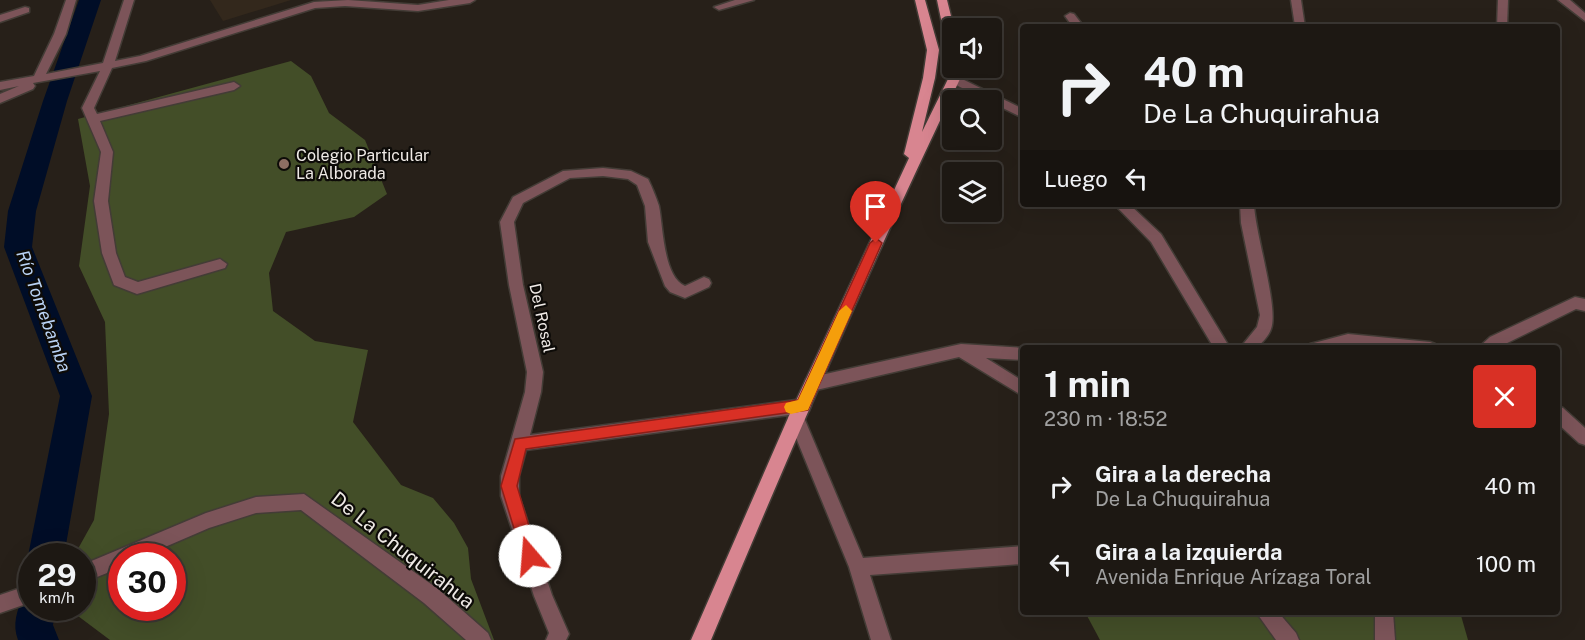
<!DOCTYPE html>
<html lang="es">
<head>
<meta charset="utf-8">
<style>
  :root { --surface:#1d1813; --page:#25211c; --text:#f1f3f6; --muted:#a0a0a0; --line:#3b3733 }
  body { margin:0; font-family:"Public Sans",sans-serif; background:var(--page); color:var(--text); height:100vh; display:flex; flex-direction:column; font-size:22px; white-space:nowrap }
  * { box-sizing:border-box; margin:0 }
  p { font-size:20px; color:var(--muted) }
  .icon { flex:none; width:33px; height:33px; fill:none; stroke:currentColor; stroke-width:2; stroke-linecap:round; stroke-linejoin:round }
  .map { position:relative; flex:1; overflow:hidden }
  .drawer { position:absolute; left:1020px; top:345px; width:540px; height:270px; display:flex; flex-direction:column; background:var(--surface); border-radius:6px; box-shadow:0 6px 24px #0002,0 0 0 2px var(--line) }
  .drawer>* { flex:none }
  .top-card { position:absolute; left:1020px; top:24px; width:540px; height:183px; border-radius:6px; box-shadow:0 6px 24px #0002,0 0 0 2px var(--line); background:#1d1813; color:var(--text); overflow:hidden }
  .tools { position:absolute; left:942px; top:18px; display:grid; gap:12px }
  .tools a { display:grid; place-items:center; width:60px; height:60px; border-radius:6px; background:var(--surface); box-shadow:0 6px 24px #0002,0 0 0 2px var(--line); font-size:30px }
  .speed { position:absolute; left:18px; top:543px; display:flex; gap:12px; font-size:30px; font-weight:700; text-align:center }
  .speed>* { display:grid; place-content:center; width:78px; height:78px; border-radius:50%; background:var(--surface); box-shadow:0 6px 24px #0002,0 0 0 2px var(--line); line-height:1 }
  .speed small { font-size:15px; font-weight:400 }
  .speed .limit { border:9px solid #d22; background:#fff; color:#111 }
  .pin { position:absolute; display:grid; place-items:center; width:51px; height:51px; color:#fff; margin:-62px -26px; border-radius:50% 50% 50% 0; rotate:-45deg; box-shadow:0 0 6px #0007 }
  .pin .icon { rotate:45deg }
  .me { position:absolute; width:66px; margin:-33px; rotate:342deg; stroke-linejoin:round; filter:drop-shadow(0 0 4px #0008) }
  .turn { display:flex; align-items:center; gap:21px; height:126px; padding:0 24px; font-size:27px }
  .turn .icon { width:78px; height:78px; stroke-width:2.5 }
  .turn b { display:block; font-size:42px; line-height:51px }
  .then { display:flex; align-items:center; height:57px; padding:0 24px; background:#0003; gap:12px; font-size:22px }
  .round { display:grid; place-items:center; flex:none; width:63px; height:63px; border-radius:6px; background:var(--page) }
  .head { display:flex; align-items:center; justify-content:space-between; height:102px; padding:0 24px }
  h1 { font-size:36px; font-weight:700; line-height:45px }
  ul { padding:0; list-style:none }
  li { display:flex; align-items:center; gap:18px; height:78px; padding:0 24px }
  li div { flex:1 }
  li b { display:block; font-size:22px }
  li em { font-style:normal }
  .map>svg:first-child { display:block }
  .built { fill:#33281c }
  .forest { fill:#434e28; fill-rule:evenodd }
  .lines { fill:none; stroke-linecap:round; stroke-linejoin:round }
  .river { fill:#000d27; fill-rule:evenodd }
  .minor-casing { stroke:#433c36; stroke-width:3 }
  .major-casing { stroke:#433c36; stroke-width:3 }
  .minor { fill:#7c5459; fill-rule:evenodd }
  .major { fill:#d88590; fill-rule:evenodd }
  .route { fill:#d93025; stroke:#8d1f18; stroke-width:1.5 }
  .slow { fill:#f59e0b }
  .education-dot { fill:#8d6e63; stroke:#0d0b08; stroke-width:2 }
  .labels { text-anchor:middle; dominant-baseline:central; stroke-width:4.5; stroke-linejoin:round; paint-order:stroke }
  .poi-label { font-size:16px; fill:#efeae6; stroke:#0d0b08; text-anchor:start }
  .street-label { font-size:16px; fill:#efeae6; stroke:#0d0b08 }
  .water-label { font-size:18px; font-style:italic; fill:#b9d2f4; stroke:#0d0b08 }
  .near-street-label { font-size:20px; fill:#efeae6; stroke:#0d0b08 }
</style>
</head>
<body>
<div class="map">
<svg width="1585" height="640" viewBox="0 0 1585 640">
  <rect width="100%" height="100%" fill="#272019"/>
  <polygon class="built" points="210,0 291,0 223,21"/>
  <g class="forest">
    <path d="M291,61L311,76L329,113L365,140L387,194L354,217L286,232L269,273L273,311L315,341L368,350L353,422L401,485L433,498L454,523L468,548L471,579L494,640H110L74,613L72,608H82V556H74L94,520L109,414L105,322L79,266L90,186L78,119ZM122,556H172V608H122Z"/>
    <polygon points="1085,612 1460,612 1468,640 1100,640"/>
  </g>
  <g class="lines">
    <g class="river">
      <polygon points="79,0 101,0 67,101 36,211 32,247 92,396 64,556 32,556 32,565 28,556 60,396 4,247 8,211 43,101"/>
      <path d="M32,591V608H56L53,625L59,640H18C12,624 17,610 24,595Z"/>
    </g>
    <g class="minor-casing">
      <g id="minor">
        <polygon points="66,0 76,0 66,34 46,74 103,63 124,0 134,0 115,61 140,56 314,2 348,0 418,5 449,0 475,0 470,3 418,11 345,6 315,8 146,61 112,68 94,108 97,114 234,82 240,86 234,90 100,121 113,152 108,201 116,253 125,277 138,282 220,259 227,264 225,268 137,294 114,285 102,253 94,201 101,152 82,108 100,71 33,83 35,86 33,89 0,103 0,94 19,86 0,90 0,82 34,76 54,34"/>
        <polygon points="735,0 754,0 719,10 714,7"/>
        <polygon points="1291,0 1301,0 1305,27 1295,26"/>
        <polygon points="1498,0 1508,0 1507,27 1497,27"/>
        <polygon points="1558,0 1570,0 1585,13 1585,21"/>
        <polygon points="25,7 29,8 29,12 0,22 0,15"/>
        <polygon points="1070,13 1074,14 1084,27 1073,27 1065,16"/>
        <polygon points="954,75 1023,109 1023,118 950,82 950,76"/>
        <path d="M603,168L631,171L648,179C652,187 656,197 659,206C663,225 663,277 685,286L704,277L709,279L711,283L709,287L685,298L670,292L665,286L648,242L645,206L637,185L628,179L603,176L570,178L523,203L514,222L523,285L543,372L541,392L530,435L803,399L809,401L811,406L809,411L802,413L863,558L1023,546V564L870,575L891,640H871L849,567L788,418L789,415L526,450L519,476V496L552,595L569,634L566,640H546L549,633L534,596L501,496V476L525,392L527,372L509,285L500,222L513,197L563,171Z"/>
        <polygon points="1114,204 1129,204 1161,234 1230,348 1214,348 1151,242"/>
        <path d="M1240,204H1254C1255,233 1279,308 1271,329C1269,336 1262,342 1257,348H1240L1257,327L1260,315L1241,223Z"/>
        <polygon points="1575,297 1585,299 1585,311 1576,309 1497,348 1478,348 1490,337"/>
        <polygon points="1348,334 1430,342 1435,344 1438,348 1348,346 1307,348 1310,344"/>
        <polygon points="961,344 1024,348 1023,360 986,358 1023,381 1023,396 959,357 812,391 806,389 804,384 806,379 812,377"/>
        <polygon points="1557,406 1563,408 1585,428 1585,445 1579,443 1557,423"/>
        <polygon points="304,494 438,589 488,633 491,640 466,640 424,603 301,510 256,513 209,528 144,556 122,556 122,567 82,583 82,565 206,513 256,497"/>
        <polygon points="32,584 32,602 0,613 0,595"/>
        <polygon points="1256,612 1278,612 1296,633 1299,640 1276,640"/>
        <polygon points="1375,612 1393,612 1395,640 1375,640"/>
      </g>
    </g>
    <g class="major-casing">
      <g id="major">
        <path d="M915,0H925L939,50L935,78L922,132L948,79L950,66L959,68L960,79C871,263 790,451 711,640H691L788,418L909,158L904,154L923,78L927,50Z"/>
        <polygon points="937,0 947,0 954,28 952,46 946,43"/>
      </g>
    </g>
    <use href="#minor" class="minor"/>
    <use href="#major" class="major"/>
  </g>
  <polygon class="route" points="876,238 882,243 808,410 526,449 517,486 538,556 535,561 530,564 524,561 501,486 515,439 798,400 870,243"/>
  <polygon class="slow" points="846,305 852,311 808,410 791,414 786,412 784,407 786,403 798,400 839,311"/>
  <circle class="education-dot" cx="284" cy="164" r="6"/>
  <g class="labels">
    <g class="poi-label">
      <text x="296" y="155">Colegio Particular<tspan x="296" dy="18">La Alborada</tspan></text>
    </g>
    <g class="street-label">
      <text transform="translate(542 318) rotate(78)">Del Rosal</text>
    </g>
    <g class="water-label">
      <text transform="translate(44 311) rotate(70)">Río Tomebamba</text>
    </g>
    <g class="near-street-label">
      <text transform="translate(403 550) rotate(38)">De La Chuquirahua</text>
    </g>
  </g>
</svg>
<div class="tools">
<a><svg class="icon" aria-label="sound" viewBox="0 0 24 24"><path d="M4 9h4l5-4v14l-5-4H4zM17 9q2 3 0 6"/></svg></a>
<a><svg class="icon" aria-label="search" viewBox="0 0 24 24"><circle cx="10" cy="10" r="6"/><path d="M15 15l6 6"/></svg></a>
<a><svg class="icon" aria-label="layers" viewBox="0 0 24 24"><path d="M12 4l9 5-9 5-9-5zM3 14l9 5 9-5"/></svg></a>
</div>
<div class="speed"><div>29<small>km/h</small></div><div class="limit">30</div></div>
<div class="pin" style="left:876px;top:243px;background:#d93025"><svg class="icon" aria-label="arrive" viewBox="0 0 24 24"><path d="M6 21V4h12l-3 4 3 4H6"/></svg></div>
<svg class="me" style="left:530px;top:556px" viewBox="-20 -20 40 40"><circle r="19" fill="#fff"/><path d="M0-13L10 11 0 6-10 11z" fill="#d93025"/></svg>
<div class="top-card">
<div class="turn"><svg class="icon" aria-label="right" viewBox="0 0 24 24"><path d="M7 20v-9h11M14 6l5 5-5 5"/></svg><div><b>40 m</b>De La Chuquirahua</div></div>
<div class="then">Luego<svg class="icon" aria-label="left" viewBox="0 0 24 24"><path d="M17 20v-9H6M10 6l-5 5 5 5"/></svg></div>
</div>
<section class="drawer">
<div class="head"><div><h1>1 min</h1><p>230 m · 18:52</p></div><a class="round" style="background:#d93025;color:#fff"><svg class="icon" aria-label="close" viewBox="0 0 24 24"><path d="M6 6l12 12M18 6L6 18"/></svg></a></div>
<ul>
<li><svg class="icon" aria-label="right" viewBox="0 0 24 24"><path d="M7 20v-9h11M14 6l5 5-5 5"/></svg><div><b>Gira a la derecha</b><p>De La Chuquirahua</p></div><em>40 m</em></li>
<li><svg class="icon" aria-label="left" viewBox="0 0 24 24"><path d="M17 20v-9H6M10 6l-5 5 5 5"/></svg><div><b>Gira a la izquierda</b><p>Avenida Enrique Arízaga Toral</p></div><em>100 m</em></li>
</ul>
</section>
</div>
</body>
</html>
